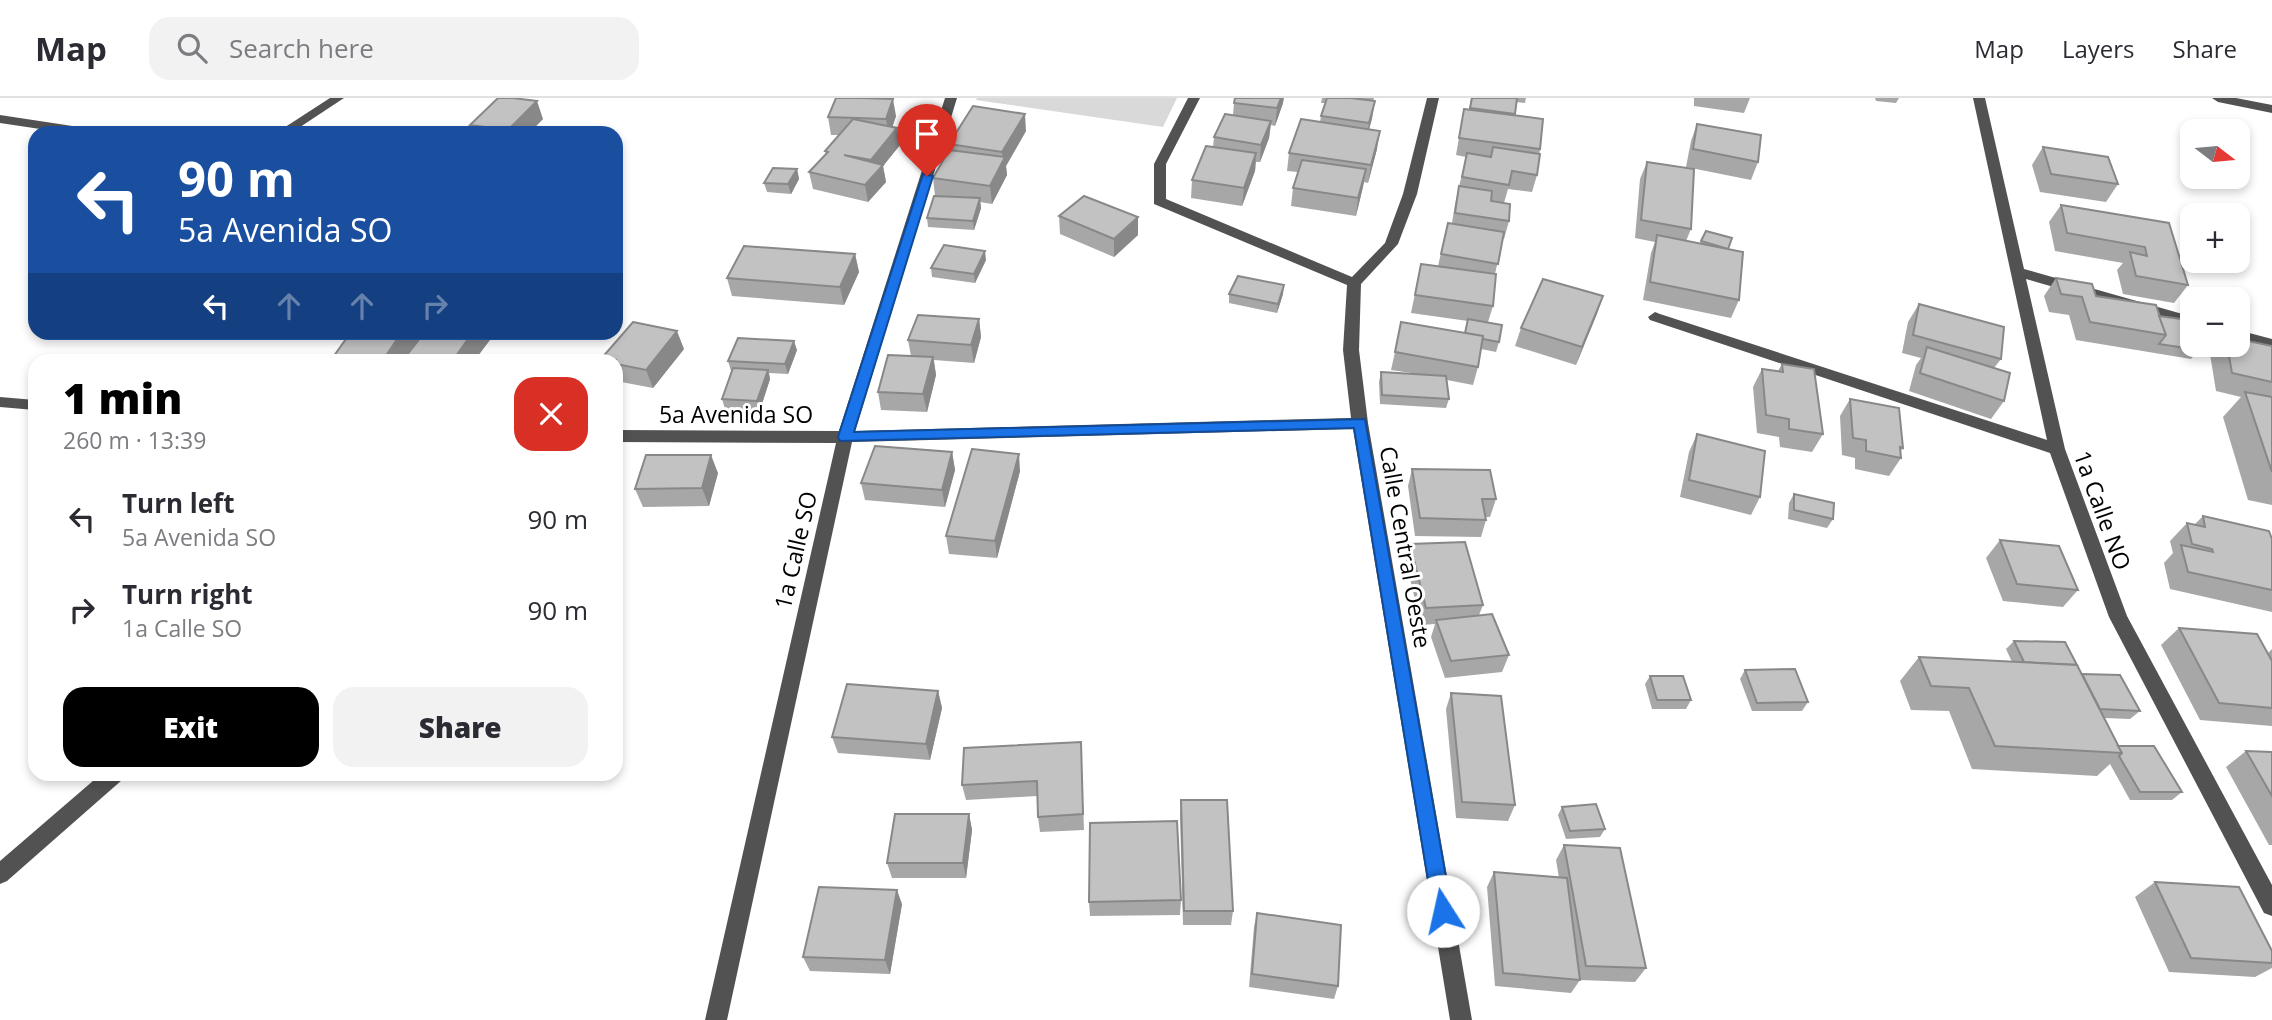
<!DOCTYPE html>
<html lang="en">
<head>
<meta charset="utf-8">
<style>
  :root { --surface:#fff; --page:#f2f2f3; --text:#2b2b33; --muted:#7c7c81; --line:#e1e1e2; --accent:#000 }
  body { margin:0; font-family:"Open Sans",sans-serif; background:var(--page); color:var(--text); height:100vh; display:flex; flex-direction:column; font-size:26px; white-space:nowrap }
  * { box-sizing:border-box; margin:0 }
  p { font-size:23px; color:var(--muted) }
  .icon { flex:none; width:38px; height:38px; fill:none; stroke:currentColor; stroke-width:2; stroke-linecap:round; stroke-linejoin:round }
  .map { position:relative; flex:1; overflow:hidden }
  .side { position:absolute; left:28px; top:256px; width:595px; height:427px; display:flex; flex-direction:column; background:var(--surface); border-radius:21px; box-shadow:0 4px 10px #0003 }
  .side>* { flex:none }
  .top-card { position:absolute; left:28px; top:28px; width:595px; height:214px; border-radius:21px; box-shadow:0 4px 10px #0003; background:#1a4fa0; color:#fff; overflow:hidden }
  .needle { width:46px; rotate:106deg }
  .fabs { position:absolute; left:2180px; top:21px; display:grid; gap:14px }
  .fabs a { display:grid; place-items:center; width:70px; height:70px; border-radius:14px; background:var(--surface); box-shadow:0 4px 10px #0003; font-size:35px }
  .pin { position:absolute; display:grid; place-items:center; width:60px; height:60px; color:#fff; margin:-72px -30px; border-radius:50% 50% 50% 0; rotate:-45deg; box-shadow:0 0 7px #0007 }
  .pin .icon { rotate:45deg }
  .me { position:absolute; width:77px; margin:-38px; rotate:350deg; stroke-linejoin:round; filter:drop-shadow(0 0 5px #0008) }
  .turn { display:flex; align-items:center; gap:24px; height:147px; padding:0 35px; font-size:32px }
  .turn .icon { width:91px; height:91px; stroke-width:2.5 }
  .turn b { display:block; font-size:49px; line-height:60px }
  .lanes { display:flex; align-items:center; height:66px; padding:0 35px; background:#0003; justify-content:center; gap:35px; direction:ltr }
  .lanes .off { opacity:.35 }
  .round { display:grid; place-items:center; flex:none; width:74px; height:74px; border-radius:21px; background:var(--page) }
  .overview { display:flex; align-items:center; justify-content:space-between; height:119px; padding:0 35px }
  h1 { font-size:42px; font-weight:800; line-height:52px; color:var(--accent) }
  .button { display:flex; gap:14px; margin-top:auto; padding:14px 35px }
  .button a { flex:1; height:80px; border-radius:21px; background:var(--accent); color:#fff; font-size:28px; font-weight:800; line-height:80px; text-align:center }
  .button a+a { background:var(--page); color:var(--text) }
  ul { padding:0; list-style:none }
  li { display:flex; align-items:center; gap:21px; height:91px; padding:0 35px }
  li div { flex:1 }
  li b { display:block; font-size:26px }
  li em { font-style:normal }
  header { display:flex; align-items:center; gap:42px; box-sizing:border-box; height:98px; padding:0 35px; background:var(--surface); border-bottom:2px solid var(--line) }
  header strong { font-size:33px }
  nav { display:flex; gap:38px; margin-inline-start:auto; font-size:24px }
  .search { width:490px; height:63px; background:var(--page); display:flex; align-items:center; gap:18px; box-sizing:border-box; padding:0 24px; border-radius:21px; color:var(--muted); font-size:26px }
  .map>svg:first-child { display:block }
  .green { fill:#d9d9d9 }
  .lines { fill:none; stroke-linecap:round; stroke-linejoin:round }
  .minor { fill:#525252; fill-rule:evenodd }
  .wall { fill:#a7a7a7 }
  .shaded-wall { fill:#888 }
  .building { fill:#c2c2c2; stroke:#888; stroke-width:2 }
  .route { fill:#1a73e8; stroke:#114b97; stroke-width:2 }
  .labels { text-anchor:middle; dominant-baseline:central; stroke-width:6; stroke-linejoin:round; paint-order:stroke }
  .street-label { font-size:23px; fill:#000; stroke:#fff }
</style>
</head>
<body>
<header>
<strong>Map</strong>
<div class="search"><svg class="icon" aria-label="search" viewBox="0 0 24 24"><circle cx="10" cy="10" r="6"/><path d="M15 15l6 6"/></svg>Search here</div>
<nav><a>Map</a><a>Layers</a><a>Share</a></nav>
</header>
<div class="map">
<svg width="2272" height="922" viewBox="0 0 2272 922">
  <rect width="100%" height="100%" fill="#fff"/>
  <polygon class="green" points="977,0 1177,0 1163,29 976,2"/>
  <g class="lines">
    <g class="minor">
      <polygon points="330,0 344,0 291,35 276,35"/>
      <polygon points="945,0 957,0 855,333 1351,320 1343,252 1347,187 1154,106 1154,66 1188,0 1200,0 1166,66 1166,101 1352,179 1385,145 1403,96 1427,0 1439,0 1417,96 1398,146 1361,186 1359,252 1368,325 1472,922 1450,922 1353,331 852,344 727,922 705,922 836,345 616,344 616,332 839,333"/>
      <polygon points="1973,0 1985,0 2024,171 2193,219 2193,229 2026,181 2065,351 2127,518 2272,787 2272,818 2264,815 2109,519 2050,355 1650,222 1648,219 1655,214 1660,216 2047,342"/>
      <polygon points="2212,0 2236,0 2272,7 2272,15 2218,4"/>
      <polygon points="0,17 92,31 98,35 67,35 0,25"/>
      <polygon points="2238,232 2272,241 2272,251 2238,242"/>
      <polygon points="0,299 35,302 35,312 0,309"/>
      <polygon points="101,676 125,676 122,682 7,783 0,786 0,763"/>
    </g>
  </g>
  <g class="wall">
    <polygon points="1322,0 1374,0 1373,3 1375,3 1369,32 1377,51 1368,85 1364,84 1356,118 1291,108 1293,90 1298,74 1287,73 1289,55 1320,24 1321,18 1325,5 1321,5"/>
    <polygon points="1471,0 1526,0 1525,5 1516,4 1514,18 1540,51 1537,77 1532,94 1508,91 1504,105 1509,123 1504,141 1503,140 1495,176 1493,208 1488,224 1499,244 1496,254 1481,251 1478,269 1473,287 1447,282 1449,301 1446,310 1380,306 1379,284 1381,274 1418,276 1391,272 1395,254 1465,235 1468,223 1411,215 1421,166 1438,168 1448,125 1452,125 1455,106 1466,59 1456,57 1464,11 1469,12"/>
    <polygon points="1694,0 1750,0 1744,15 1694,8"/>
    <polygon points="1875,0 1899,0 1896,5 1876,3"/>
    <polygon points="1234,5 1283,5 1275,28 1271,27 1269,40 1260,64 1256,64 1255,73 1242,108 1191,100 1192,82 1213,49 1214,39 1233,17"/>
    <polygon points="896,18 892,29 897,30 900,47 883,68 886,84 868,104 813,91 809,74 826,56 825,53 839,37 831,37 828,19"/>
    <polygon points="543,21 529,35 474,35 470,27"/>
    <polygon points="1697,26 1758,64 1751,82 1686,69 1691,43"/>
    <polygon points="1026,33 1006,68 1007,77 992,106 980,104 981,110 974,132 928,129 927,120 935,98 933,80 950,52 949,46"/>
    <polygon points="2043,49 2118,86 2106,104 2040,94 2032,67"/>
    <polygon points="1647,64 1691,131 1686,143 1700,145 1706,133 1728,151 1739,202 1731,220 1643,202 1651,155 1655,144 1635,140 1640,81"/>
    <polygon points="797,71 799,81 791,96 767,94 764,85"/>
    <polygon points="2061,107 2169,125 2188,187 2174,205 2123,196 2117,172 2123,165 2055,153 2049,124"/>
    <polygon points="1059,118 1138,137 1114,159 1060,136"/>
    <polygon points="855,156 859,174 844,207 732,198 727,180"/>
    <polygon points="986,162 975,185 932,179 931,170"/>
    <polygon points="2056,180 2096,198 2159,218 2199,252 2191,261 2076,242 2069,217 2049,214 2044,198"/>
    <polygon points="1229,196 1283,196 1277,215 1229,205"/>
    <polygon points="1603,198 1576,267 1515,248 1521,230"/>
    <polygon points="1919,206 2001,261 1994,270 2004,303 1991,321 1909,293 1916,267 1921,260 1902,255 1908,224"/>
    <polygon points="979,221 981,239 974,265 934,262 936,277 927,314 881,312 878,294 911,258 908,242"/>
    <polygon points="2218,247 2272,248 2272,407 2248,402 2223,319 2241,299 2216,293 2210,256"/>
    <polygon points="684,251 653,290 616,283 616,262"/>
    <polygon points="797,252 788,276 769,275 770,281 760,312 725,311 722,301 732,273 731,273 728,263"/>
    <polygon points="1782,266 1823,336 1812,354 1780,349 1779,339 1757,335 1753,289 1762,271 1778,273"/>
    <polygon points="1850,301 1903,350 1900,354 1901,360 1889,378 1855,371 1855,360 1842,357 1840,318"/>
    <polygon points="1697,336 1760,399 1751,417 1680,399 1689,354"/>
    <polygon points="952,354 955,372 945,409 865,402 861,385"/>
    <polygon points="1412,371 1496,401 1490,419 1486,419 1486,422 1481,439 1415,438 1408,388"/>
    <polygon points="1020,373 997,460 949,456 946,438"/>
    <polygon points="718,375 709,408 643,409 635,391"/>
    <polygon points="1794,396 1833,421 1827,430 1788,421 1789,405"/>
    <polygon points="2203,418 2272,441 2272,514 2170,491 2164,465 2173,455 2170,443 2187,425 2194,427"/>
    <polygon points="2000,442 2078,492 2063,509 2003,503 1986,460"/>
    <polygon points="1410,446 1483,507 1479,517 1509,557 1502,574 1445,580 1431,539 1435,526 1421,527 1406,464"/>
    <polygon points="2179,530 2268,555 2272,551 2272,628 2200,622 2161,547"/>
    <polygon points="2014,543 2082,576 2140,613 2130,621 2104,620 2118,648 2182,694 2172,702 2130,702 2110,666 2097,678 1972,671 1949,613 1911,612 1900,583 1919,559 2012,564 2006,551"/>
    <polygon points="1745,572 1808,604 1802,613 1752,613 1740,581"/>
    <polygon points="1650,578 1691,602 1686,611 1652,611 1645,586"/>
    <polygon points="938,593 942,610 930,662 838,655 832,639"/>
    <polygon points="1451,595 1515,707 1508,723 1456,720 1446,611"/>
    <polygon points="1081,644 1084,732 1040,734 1038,719 1037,698 966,702 962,687"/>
    <polygon points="2246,653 2272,654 2272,747 2269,747 2226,669"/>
    <polygon points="1181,702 1233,813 1231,827 1183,827 1180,718"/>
    <polygon points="1562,709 1605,731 1600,739 1566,741 1558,717"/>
    <polygon points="969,716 972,732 966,780 892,780 887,765"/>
    <polygon points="1564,747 1646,870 1635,884 1580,882 1571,895 1495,888 1487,789 1494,774 1559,780 1556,762"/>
    <polygon points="2155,784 2272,853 2272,870 2255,879 2169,874 2135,799"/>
    <polygon points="1181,802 1180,817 1090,818 1089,804"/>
    <polygon points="902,806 890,876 810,873 803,859"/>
    <polygon points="1257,815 1338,888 1334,901 1249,889 1254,829"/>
  </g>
  <g class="shaded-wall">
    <polygon points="1281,0 1284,0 1283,5 1275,28 1277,10"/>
    <polygon points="893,1 896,18 889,39 886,21"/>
    <polygon points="537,3 543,21 529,35 509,35 508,32"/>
    <polygon points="1375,3 1372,21 1366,42 1369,25"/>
    <polygon points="1025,16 1026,33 1006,68 1007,77 992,106 990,88 1003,64 1002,54"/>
    <polygon points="1271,23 1269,40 1260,64 1261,47"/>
    <polygon points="897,30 900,47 883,68 886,84 868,104 865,87 873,77 871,62"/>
    <polygon points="1380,33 1377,51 1368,85 1371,67"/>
    <polygon points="1256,55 1255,73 1242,108 1244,90"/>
    <polygon points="797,71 799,81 791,96 788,86"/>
    <polygon points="1366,71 1363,89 1356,118 1358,100"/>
    <polygon points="980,100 981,110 974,132 973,123"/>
    <polygon points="1138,119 1138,137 1114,159 1114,141"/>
    <polygon points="985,153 986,162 975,185 974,176"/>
    <polygon points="855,156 859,174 844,207 840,189"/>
    <polygon points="1284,187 1283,196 1277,215 1278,206"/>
    <polygon points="1603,198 1597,216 1576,267 1582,249"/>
    <polygon points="979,221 981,239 974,265 971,247"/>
    <polygon points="677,233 684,251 653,290 646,272"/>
    <polygon points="402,234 422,234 423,236 406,262 383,262"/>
    <polygon points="473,234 486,234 490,242 475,262 453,262"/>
    <polygon points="794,243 797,252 788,276 785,266"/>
    <polygon points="933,259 936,277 927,314 923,296"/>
    <polygon points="768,272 770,281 760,312 757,303"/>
    <polygon points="952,354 955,372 945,409 942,392"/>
    <polygon points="1019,356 1020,373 997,460 995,443"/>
    <polygon points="711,357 718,375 709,408 702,390"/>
    <polygon points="938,593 942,610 930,662 926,646"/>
    <polygon points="969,716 972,732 966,780 963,765"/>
    <polygon points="897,792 902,806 890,876 885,862"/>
  </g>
  <g class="building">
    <polygon points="498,0 513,0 537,3 508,32 470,27"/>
    <polygon points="836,0 862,0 893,1 886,21 828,19"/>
    <polygon points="1235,0 1281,0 1277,10 1234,5"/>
    <polygon points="1327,0 1351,0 1375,3 1369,25 1321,18"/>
    <polygon points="1472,0 1517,0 1515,16 1470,10"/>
    <polygon points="973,8 1025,16 1002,54 949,46"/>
    <polygon points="1464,11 1543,21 1540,51 1459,40"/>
    <polygon points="1225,16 1271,23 1261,47 1214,39"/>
    <polygon points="853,21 897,30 871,62 844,57 883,67 865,87 809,74 828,54 825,53"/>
    <polygon points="1301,21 1380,33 1371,67 1289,55"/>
    <polygon points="1697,26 1761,37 1758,64 1693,51"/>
    <polygon points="1206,48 1256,55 1244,90 1192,82"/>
    <polygon points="1493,49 1540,56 1537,77 1512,73 1509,87 1462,79 1467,55 1491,59"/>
    <polygon points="2043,49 2108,59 2118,86 2051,76"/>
    <polygon points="949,52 1005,59 990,88 933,80"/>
    <polygon points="1302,62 1366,71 1358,100 1293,90"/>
    <polygon points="1647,64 1694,71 1691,131 1641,122"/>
    <polygon points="773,70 797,71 788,86 764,85"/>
    <polygon points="1459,88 1492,93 1491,103 1510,106 1509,123 1455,115"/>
    <polygon points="934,98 980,100 973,123 927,120"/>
    <polygon points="1084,98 1138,119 1114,141 1059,118"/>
    <polygon points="2061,107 2169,125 2188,187 2136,178 2130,154 2147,158 2145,149 2067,135"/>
    <polygon points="1448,125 1504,134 1498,166 1441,156"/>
    <polygon points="1706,133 1732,140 1728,151 1701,143"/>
    <polygon points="1657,137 1743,154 1739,202 1650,184"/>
    <polygon points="944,147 985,153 974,176 931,170"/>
    <polygon points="744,148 855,156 840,189 727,180"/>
    <polygon points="1421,166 1496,176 1493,208 1415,197"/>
    <polygon points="1238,178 1284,187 1278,206 1229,196"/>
    <polygon points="2056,180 2092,186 2096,198 2156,207 2166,237 2090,224 2082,199 2061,196"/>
    <polygon points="1543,181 1603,198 1582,249 1521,230"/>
    <polygon points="1919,206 2004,229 2001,261 1913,237"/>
    <polygon points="918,217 979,221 971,247 908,242"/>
    <polygon points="2159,218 2188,222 2193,235 2193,247 2197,247 2199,252 2159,246 2166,237"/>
    <polygon points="1468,221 1502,227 1499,244 1483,241 1483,238 1465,235"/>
    <polygon points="633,224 677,233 646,272 616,266 616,262 600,262"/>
    <polygon points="1401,224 1483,238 1478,269 1395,254"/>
    <polygon points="351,234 402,234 383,262 331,262"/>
    <polygon points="425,234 473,234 453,262 403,262"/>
    <polygon points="738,240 794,243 785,266 728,263"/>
    <polygon points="2238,241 2272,248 2272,284 2232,275 2227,247 2238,247"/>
    <polygon points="1927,249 2010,275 2004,303 1920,275"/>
    <polygon points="888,257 933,259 923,296 878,294"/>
    <polygon points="1782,266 1814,271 1823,336 1789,331 1789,321 1766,317 1762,271 1783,274"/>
    <polygon points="733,270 768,272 757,303 722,301"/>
    <polygon points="1381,274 1446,278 1449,301 1382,297"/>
    <polygon points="2245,294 2272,299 2272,374"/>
    <polygon points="1850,301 1899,310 1903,350 1900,349 1901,360 1866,353 1866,342 1853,340"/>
    <polygon points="1697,336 1765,353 1760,399 1689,382"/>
    <polygon points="875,348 952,354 942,392 861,385"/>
    <polygon points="972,351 1019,356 995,443 946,438"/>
    <polygon points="646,357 711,357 702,390 635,391"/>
    <polygon points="1412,371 1490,372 1496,401 1482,401 1486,422 1420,420"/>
    <polygon points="1794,396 1834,405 1833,421 1794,412"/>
    <polygon points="2203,418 2269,433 2272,441 2272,492 2188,474 2181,447 2213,454 2212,451 2192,446 2187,425 2205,429"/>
    <polygon points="2000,442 2059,448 2078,492 2017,486"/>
    <polygon points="1465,444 1483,507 1426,510 1410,446"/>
    <polygon points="1492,516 1509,557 1451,563 1436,522"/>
    <polygon points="2179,530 2257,536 2272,563 2272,610 2219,605"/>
    <polygon points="2014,543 2065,544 2078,569 2077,567 2024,564"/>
    <polygon points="1919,559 2077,567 2122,655 1995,648 1969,590 1931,588"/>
    <polygon points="1795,571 1808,604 1757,605 1745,572"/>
    <polygon points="2082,576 2120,577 2140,613 2100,611"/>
    <polygon points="1650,578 1683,578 1691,602 1657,602"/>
    <polygon points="847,586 938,593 926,646 832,639"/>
    <polygon points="1451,595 1501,598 1515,707 1462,704"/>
    <polygon points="1081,644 1083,716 1038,719 1037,683 962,687 964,650"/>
    <polygon points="2118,648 2154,648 2182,694 2140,694 2119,658 2122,655"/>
    <polygon points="2246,653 2272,654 2272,698"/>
    <polygon points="1181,702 1227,702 1233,813 1184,813"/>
    <polygon points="1596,706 1605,731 1570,733 1562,709"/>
    <polygon points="895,716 969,716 963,765 887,765"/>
    <polygon points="1177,723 1181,802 1089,804 1090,725"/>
    <polygon points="1564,747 1620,750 1646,870 1586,868"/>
    <polygon points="1494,774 1567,780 1580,882 1503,875"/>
    <polygon points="2155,784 2239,789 2272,853 2272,865 2191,860"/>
    <polygon points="819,789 897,792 885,862 803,859"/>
    <polygon points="1257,815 1341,827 1338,888 1252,876"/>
  </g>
  <polygon class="route" points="923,76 933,78 854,334 1365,321 1452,813 1449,820 1443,823 1436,820 1433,813 1354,330 840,343 838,339"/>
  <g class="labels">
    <g class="street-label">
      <text x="736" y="316">5a Avenida SO</text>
      <text transform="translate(2103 412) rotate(70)">1a Calle NO</text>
      <text transform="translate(1406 449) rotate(80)">Calle Central Oeste</text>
      <text transform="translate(795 452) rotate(-77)">1a Calle SO</text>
    </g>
  </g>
</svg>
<div class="fabs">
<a><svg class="needle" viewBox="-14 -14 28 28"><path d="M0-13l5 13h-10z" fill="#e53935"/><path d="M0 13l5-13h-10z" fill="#7c7c81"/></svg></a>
<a>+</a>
<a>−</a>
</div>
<div class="pin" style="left:927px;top:78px;background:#d93025"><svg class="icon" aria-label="arrive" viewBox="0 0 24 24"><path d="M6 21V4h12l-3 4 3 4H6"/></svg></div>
<svg class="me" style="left:1443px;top:813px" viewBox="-20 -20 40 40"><circle r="19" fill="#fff"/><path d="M0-13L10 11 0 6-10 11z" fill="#1a73e8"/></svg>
<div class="top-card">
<div class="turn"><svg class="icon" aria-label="left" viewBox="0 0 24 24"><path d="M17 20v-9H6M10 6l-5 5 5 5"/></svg><div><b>90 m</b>5a Avenida SO</div></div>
<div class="lanes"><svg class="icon" aria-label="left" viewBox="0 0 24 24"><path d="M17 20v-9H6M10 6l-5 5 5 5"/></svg><svg class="icon off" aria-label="ahead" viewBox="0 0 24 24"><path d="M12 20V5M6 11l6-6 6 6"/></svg><svg class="icon off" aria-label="ahead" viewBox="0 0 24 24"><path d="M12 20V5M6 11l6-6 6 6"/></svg><svg class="icon off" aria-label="right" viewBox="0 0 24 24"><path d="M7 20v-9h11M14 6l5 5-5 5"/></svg></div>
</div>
<section class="side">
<div class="overview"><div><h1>1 min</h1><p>260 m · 13:39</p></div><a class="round" style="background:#d93025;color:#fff"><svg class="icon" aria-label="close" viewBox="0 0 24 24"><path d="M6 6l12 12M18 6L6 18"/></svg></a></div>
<ul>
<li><svg class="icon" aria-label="left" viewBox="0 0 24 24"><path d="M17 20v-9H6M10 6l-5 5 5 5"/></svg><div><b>Turn left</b><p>5a Avenida SO</p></div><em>90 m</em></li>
<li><svg class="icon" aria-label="right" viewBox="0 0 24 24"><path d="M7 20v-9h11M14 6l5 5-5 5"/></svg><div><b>Turn right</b><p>1a Calle SO</p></div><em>90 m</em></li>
</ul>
<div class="button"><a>Exit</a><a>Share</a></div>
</section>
</div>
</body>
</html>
